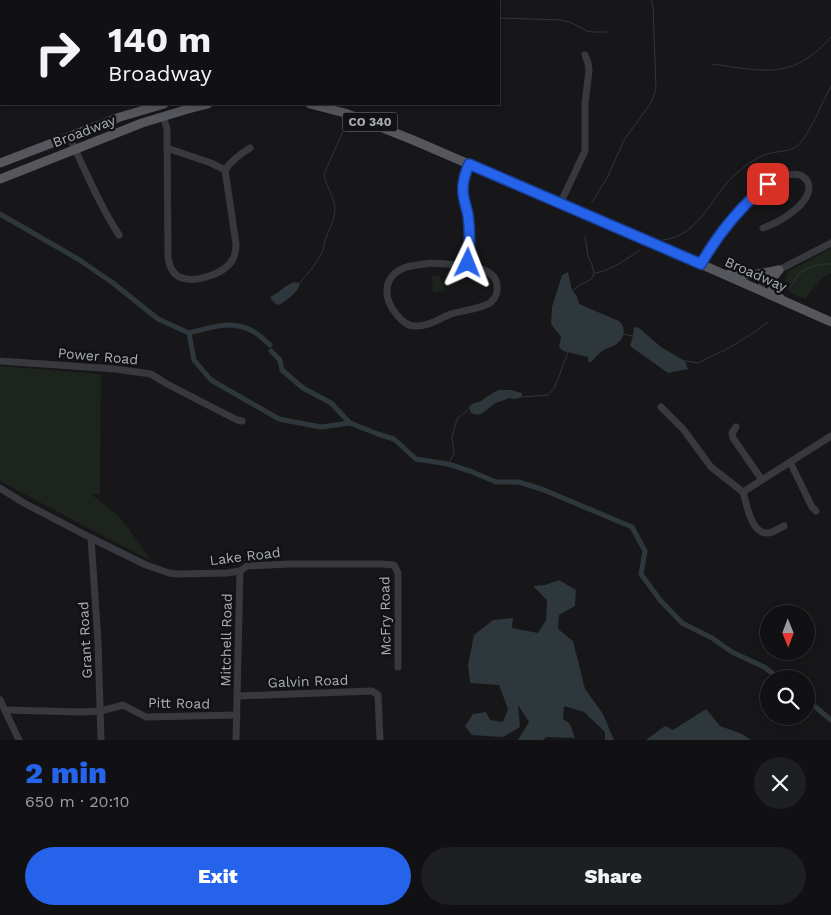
<!DOCTYPE html>
<html lang="en">
<head>
<meta charset="utf-8">
<style>
  :root { --surface:#111113; --page:#1e1f21; --text:#f1f3f6; --muted:#9c9da0; --line:#303133; --accent:#2563eb }
  body { margin:0; font-family:"Work Sans",sans-serif; background:var(--page); color:var(--text); height:100vh; display:flex; flex-direction:column; font-size:19px; white-space:nowrap }
  * { box-sizing:border-box; margin:0 }
  p { font-size:16px; color:var(--muted) }
  .icon { flex:none; width:28px; height:28px; fill:none; stroke:currentColor; stroke-width:2; stroke-linecap:round; stroke-linejoin:round }
  .map { position:relative; height:740px; overflow:hidden }
  .details { display:flex; flex-direction:column; background:var(--surface); flex:1 }
  .details>* { flex:none }
  .banner { position:absolute; left:0px; top:0px; width:500px; height:105px; box-shadow:0 2px 8px #0003,0 0 0 1px var(--line); background:#111113; color:var(--text); overflow:hidden }
  .needle { width:32px; rotate:179deg }
  .tools { position:absolute; left:760px; top:605px; display:grid; gap:10px }
  .tools a { display:grid; place-items:center; width:55px; height:55px; border-radius:50%; background:var(--surface); box-shadow:0 2px 8px #0003,0 0 0 1px var(--line); font-size:25px }
  .pin { position:absolute; display:grid; place-items:center; width:42px; height:42px; color:#fff; margin:-21px; border-radius:10px; box-shadow:0 2px 8px #0006 }
  .me { position:absolute; width:55px; margin:-28px; rotate:2deg; stroke-linejoin:round; filter:drop-shadow(0 0 4px #0008) }
  .turn { display:flex; align-items:center; gap:18px; height:105px; padding:0 25px; font-size:22px }
  .turn .icon { width:65px; height:65px; stroke-width:2.5 }
  .turn b { display:block; font-size:35px; line-height:42px }
  .round { display:grid; place-items:center; flex:none; width:52px; height:52px; border-radius:26px; background:var(--page) }
  .head { display:flex; align-items:center; justify-content:space-between; height:85px; padding:0 25px }
  h1 { font-size:30px; font-weight:800; line-height:38px; color:var(--accent) }
  .cta { display:flex; gap:10px; margin-top:auto; padding:10px 25px }
  .cta a { flex:1; height:58px; border-radius:30px; background:var(--accent); color:#fff; font-size:20px; font-weight:800; line-height:58px; text-align:center }
  .cta a+a { background:var(--page); color:var(--text) }
  .map>svg:first-child { display:block }
  .green { fill:#1d241e }
  .water { fill:#2e373c }
  .lines { fill:none; stroke-linecap:round; stroke-linejoin:round }
  .stream { stroke:#2e373c; stroke-width:1 }
  .canal { stroke:#2e373c; stroke-width:5 }
  .minor { stroke:#38393e; stroke-width:7 }
  .major { stroke:#55575d; stroke-width:9 }
  .route-casing { stroke:#184099; stroke-width:12 }
  .route { stroke:#2563eb; stroke-width:9 }
  .labels { text-anchor:middle; dominant-baseline:central; stroke-width:5; stroke-linejoin:round; paint-order:stroke }
  .shield { fill:#121214; stroke:#7c8087; stroke-width:1 }
  .shield-label { font-size:12px; font-weight:bold; fill:#aaafb8 }
  .street-label { font-size:14px; fill:#aaafb8; stroke:#121214 }
</style>
</head>
<body>
<div class="map">
<svg width="831" height="740" viewBox="0 0 831 740">
  <rect width="100%" height="100%" fill="#171719"/>
  <g class="green">
    <path d="M831,248V273C820,277 813,290 805,299C790,292 780,291 788,272Z"/>
    <polygon points="440,275 441,283 444,282 445,291 433,292 432,276"/>
    <polygon points="0,366 101,374 100,495 91,494 119,516 152,561 103,536 0,481"/>
  </g>
  <g class="water">
    <path d="M568,272L571,286V288L577,297L579,304L619,321C627,329 625,339 615,345C612,347 607,348 604,350C599,353 595,358 591,362H588V357L563,351L559,347L561,337L551,324L552,307L562,275Z"/>
    <path d="M294,282L300,283C299,292 287,300 279,305C275,304 272,301 270,297C279,293 284,286 294,282Z"/>
    <polygon points="634,327 639,328 661,347 685,361 688,369 668,373 630,346 633,336"/>
    <path d="M499,390H511L522,393V397L515,399L509,398C504,401 498,401 493,405C485,410 482,418 471,413L469,407C473,402 479,403 484,399C490,395 492,393 499,390Z"/>
    <polygon points="559,580 576,590 575,606 559,615 558,629 573,641 585,689 603,714 614,740 605,740 605,732 584,712 564,706 563,719 570,724 575,738 547,737 543,740 518,740 529,722 518,705 520,727 503,737 472,735 465,726 473,714 486,712 490,720 503,722 508,709 499,685 470,683 468,665 474,635 493,620 513,618 512,628 538,633 546,620 547,600 533,586 545,585"/>
    <polygon points="706,709 720,726 742,734 751,740 646,740 665,726 673,730"/>
  </g>
  <g class="lines">
    <g class="stream">
      <polyline points="441,0 441,1"/>
      <polyline points="373,1 375,0"/>
      <polyline points="399,1 400,0"/>
      <polyline points="499,18 561,20 572,23 587,31 592,32 607,32"/>
      <path d="M712,64C763,71 793,81 831,37"/>
      <polyline points="592,202 607,178 624,140 651,103 656,89 653,6 651,0"/>
      <path d="M663,240C702,235 711,194 738,172C746,165 757,157 767,154C776,151 790,152 797,146C810,135 822,102 831,86"/>
      <path d="M595,273C611,271 626,259 640,250"/>
      <path d="M300,283C308,273 318,262 323,250C324,245 325,240 327,235C331,226 335,218 335,208C334,197 326,186 324,174L344,129"/>
      <path d="M790,288C793,284 796,278 799,274C806,267 821,263 831,264"/>
      <polyline points="572,291 580,285 588,281 592,278 594,273 592,265 588,256 585,236"/>
      <polyline points="624,334 633,336"/>
      <path d="M685,361L698,363C707,358 717,354 727,349C741,341 755,332 768,322"/>
      <polyline points="522,397 548,395 555,387 568,352"/>
      <polyline points="448,464 454,454 452,437 457,419 469,409"/>
    </g>
    <g class="canal">
      <path d="M0,214L78,259L113,283L158,319L189,333C211,327 233,319 254,332C260,335 265,341 270,345"/>
      <polyline points="189,333 194,360 211,380 279,419 321,427 350,423 378,434 394,439 416,459 448,464 470,471 496,482 519,482 544,490 632,527 645,551 641,574 660,600 682,623 712,638 732,652 764,667 780,679"/>
      <polyline points="271,351 280,360 282,370 303,388 331,403 350,423"/>
      <polyline points="806,699 831,720"/>
    </g>
    <g class="minor">
      <polyline points="79,0 80,1"/>
      <polyline points="297,0 297,1"/>
      <polyline points="0,9 1,9"/>
      <path d="M163,116L167,129L168,257C169,265 172,273 179,277C194,284 225,274 233,259C235,255 236,249 236,244L225,170"/>
      <path d="M69,136C85,170 99,204 119,235"/>
      <polyline points="167,148 211,163 225,170"/>
      <path d="M225,170C232,160 240,154 250,148"/>
      <polyline points="560,204 585,151 585,103 589,71 588,63 585,55"/>
      <path d="M430,263C447,265 495,262 497,285C498,291 496,298 491,302C485,308 461,311 451,314C440,318 428,327 415,326C407,326 402,321 397,315C383,299 382,277 404,268C411,265 422,265 430,263Z"/>
      <path d="M701,264C705,257 708,250 712,244C726,224 774,167 800,175C805,177 808,181 809,186C810,205 778,223 763,228"/>
      <path d="M468,266C470,249 470,231 468,214C467,208 464,202 463,195C462,184 466,174 469,164"/>
      <polyline points="759,290 766,278 771,274 831,243"/>
      <polyline points="0,361 115,369 151,374 167,384 237,420 242,421"/>
      <polyline points="661,407 683,429 711,467 743,492"/>
      <polyline points="736,427 732,433 733,438 762,480"/>
      <polyline points="790,462 812,507 816,511"/>
      <polyline points="0,488 24,503 91,538 146,565 169,573 177,574 227,573 240,571 247,566 289,564 382,564 394,565 398,573 398,667"/>
      <polyline points="743,492 831,436"/>
      <path d="M743,492C747,505 751,535 769,533C774,532 780,528 784,526"/>
      <polyline points="91,538 98,641 101,740"/>
      <polyline points="238,696 372,691 378,695 380,740"/>
      <polyline points="0,700 19,740"/>
      <polyline points="5,710 81,712 101,711 123,705 146,717 237,715"/>
      <polyline points="236,740 240,571"/>
    </g>
    <g class="major">
      <polyline points="310,104 345,113 413,140 712,269 831,322"/>
      <polyline points="0,163 120,117 164,104"/>
      <polyline points="0,179 142,123 188,109 208,104"/>
      <path d="M779,270C770,281 768,288 780,298"/>
      <path d="M730,273C747,277 762,273 779,270"/>
    </g>
  </g>
  <g class="lines">
    <g class="route-casing">
      <path id="route" d="M468,263C470,247 470,230 468,215C466,205 462,197 463,187C463,179 466,172 469,164L701,264C718,234 741,206 768,184"/>
    </g>
    <use href="#route" class="route"/>
  </g>
  <g class="labels">
    <rect class="shield" x="342.5" y="112.5" width="55" height="19" rx="4"/>
    <g class="shield-label">
      <text x="370" y="122">CO 340</text>
    </g>
    <g class="street-label">
      <text transform="translate(84 131) rotate(-21)">Broadway</text>
      <text transform="translate(756 274) rotate(24)">Broadway</text>
      <text transform="translate(98 356) rotate(5)">Power Road</text>
      <text transform="translate(245 556) rotate(-7)">Lake Road</text>
      <text transform="translate(385 616) rotate(-91)">McFry Road</text>
      <text transform="translate(85 640) rotate(-93)">Grant Road</text>
      <text transform="translate(226 640) rotate(-89)">Mitchell Road</text>
      <text transform="translate(308 681) rotate(-2)">Galvin Road</text>
      <text transform="translate(179 703) rotate(1)">Pitt Road</text>
    </g>
  </g>
</svg>
<div class="tools">
<a><svg class="needle" viewBox="-14 -14 28 28"><path d="M0-13l5 13h-10z" fill="#e53935"/><path d="M0 13l5-13h-10z" fill="#9c9da0"/></svg></a>
<a><svg class="icon" aria-label="search" viewBox="0 0 24 24"><circle cx="10" cy="10" r="6"/><path d="M15 15l6 6"/></svg></a>
</div>
<div class="pin" style="left:768px;top:184px;background:#d93025"><svg class="icon" aria-label="arrive" viewBox="0 0 24 24"><path d="M6 21V4h12l-3 4 3 4H6"/></svg></div>
<svg class="me" style="left:468px;top:263px" viewBox="-20 -20 40 40"><path d="M0-17L14 15 0 8-14 15z" fill="#2563eb" stroke="#fff" stroke-width="4"/></svg>
<div class="banner">
<div class="turn"><svg class="icon" aria-label="right" viewBox="0 0 24 24"><path d="M7 20v-9h11M14 6l5 5-5 5"/></svg><div><b>140 m</b>Broadway</div></div>
</div>
</div>
<section class="details">
<div class="head"><div><h1>2 min</h1><p>650 m · 20:10</p></div><a class="round"><svg class="icon" aria-label="close" viewBox="0 0 24 24"><path d="M6 6l12 12M18 6L6 18"/></svg></a></div>
<div class="cta"><a>Exit</a><a>Share</a></div>
</section>
</body>
</html>
